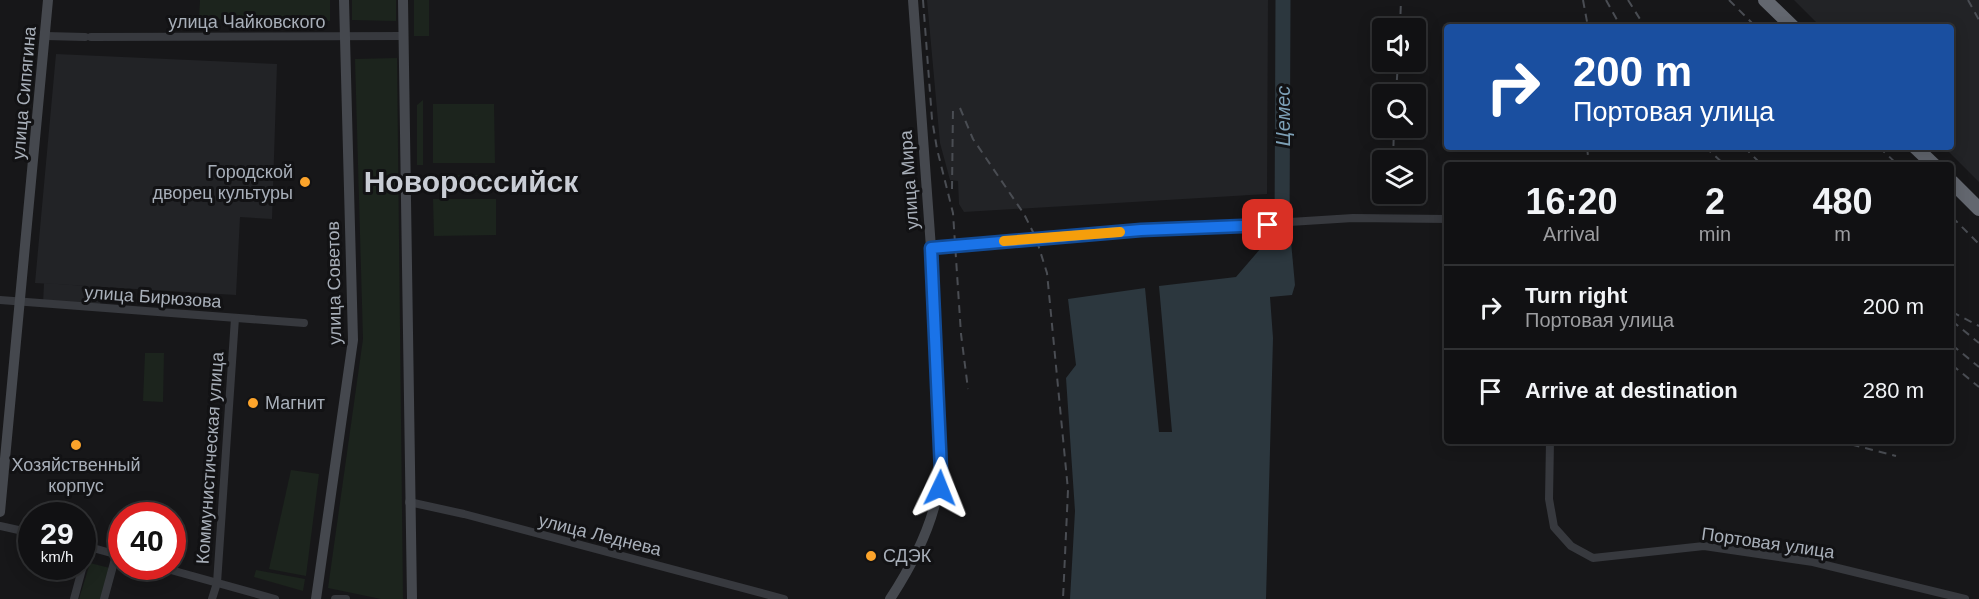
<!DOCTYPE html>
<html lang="en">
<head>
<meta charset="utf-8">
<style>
  :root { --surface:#111113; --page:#1a1a1c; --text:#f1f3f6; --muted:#9c9da0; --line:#303133 }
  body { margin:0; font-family:Helvetica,sans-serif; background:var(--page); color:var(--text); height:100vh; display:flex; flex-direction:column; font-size:22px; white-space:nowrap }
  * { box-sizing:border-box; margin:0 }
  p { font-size:20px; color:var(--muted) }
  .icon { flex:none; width:33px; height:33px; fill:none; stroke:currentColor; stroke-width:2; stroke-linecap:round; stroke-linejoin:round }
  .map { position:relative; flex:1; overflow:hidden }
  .panel { position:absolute; left:1444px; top:162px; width:510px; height:282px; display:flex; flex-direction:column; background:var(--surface); border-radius:6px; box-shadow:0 3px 15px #0003,0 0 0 2px var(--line) }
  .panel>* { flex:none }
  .top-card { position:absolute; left:1444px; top:24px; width:510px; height:126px; border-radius:6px; box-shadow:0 3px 15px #0003,0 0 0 2px var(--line); background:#1a4fa0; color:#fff; overflow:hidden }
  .fabs { position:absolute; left:1372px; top:18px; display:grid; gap:12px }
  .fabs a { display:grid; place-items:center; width:54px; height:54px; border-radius:6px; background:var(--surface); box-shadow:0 3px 15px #0003,0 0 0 2px var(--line); font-size:30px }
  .speed { position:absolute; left:18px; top:502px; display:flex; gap:12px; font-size:30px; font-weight:700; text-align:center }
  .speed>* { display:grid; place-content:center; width:78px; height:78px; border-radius:50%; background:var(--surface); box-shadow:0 3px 15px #0003,0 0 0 2px var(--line); line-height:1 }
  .speed small { font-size:15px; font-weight:400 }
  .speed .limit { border:9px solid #d22; background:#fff; color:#111 }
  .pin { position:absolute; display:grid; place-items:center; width:51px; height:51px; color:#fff; margin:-26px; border-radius:12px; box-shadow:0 3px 9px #0006 }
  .me { position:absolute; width:66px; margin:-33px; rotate:2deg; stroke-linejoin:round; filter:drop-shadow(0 0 4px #0008) }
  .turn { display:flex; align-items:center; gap:21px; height:126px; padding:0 30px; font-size:27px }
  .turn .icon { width:78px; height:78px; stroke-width:2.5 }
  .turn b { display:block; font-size:42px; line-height:51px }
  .eta { display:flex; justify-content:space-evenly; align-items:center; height:102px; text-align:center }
  .eta b { font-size:36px; font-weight:600; line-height:42px }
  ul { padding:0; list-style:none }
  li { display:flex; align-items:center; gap:18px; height:84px; padding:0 30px; border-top:2px solid var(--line) }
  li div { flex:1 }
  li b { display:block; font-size:22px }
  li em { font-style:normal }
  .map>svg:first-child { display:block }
  .built { fill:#222326 }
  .green { fill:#1c241d }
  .water { fill:#2c373e }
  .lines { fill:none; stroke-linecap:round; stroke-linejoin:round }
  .river { stroke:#2c373e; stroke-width:15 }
  .street { stroke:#37393e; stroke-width:8 }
  .secondary { stroke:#45484e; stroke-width:10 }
  .highway { stroke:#63676f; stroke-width:14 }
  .rail { stroke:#4a4d53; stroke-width:2; stroke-dasharray:8 6; stroke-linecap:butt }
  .route-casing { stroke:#114b97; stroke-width:15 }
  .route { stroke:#1a73e8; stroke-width:10 }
  .slow { stroke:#f59e0b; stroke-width:10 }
  .poi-dot { fill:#fca42b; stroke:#121214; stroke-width:2 }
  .labels { text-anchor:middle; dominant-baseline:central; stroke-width:6; stroke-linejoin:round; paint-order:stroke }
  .street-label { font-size:18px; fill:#a8afb9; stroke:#121214 }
  .poi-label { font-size:18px; fill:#a8afb9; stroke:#121214; text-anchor:start }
  .water-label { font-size:20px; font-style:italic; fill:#7da0b6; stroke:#121214 }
  .town-label { font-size:30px; font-weight:bold; fill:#c9cdd5; stroke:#121214 }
</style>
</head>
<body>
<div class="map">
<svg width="1979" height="599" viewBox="0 0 1979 599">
  <rect width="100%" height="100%" fill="#171719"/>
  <g class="built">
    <polygon points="927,0 1268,0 1267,194 964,212 959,204 958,181 950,180 940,143"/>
    <polygon points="1794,0 1979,0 1979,182 1944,147 1952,147 1952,27 1821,27"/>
    <polygon points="56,54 277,64 272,219 240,217 236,295 35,283"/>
    <polygon points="44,283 101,287 100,308 43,304"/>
  </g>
  <g class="green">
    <polygon points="200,0 330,0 330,21 199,19"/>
    <polygon points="352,0 396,0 396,21 352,20"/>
    <rect x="414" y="0" width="15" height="36"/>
    <polygon points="397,58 403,599 381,599 328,588 363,339 355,59"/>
    <polygon points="423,100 423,165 417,165 417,105"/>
    <polygon points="433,104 494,104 495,163 433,163"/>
    <rect x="453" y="175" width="37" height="13"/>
    <polygon points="433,199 496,199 496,235 434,236"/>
    <polygon points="145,353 164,353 163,402 143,401"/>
    <polygon points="291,470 319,474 306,576 269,569"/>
    <polygon points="90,563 110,568 101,599 79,599"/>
    <polygon points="256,570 305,579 303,591 254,577"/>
  </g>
  <polygon class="water" points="1290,231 1295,285 1292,295 1270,297 1273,338 1266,599 1070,599 1075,511 1066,378 1076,365 1068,299 1145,288 1159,432 1172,432 1159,286 1236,277 1267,241 1268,233"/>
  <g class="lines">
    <polyline class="river" points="1282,232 1283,0"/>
    <g class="street">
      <polyline points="46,36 85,37"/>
      <polyline points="91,37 404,36"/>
      <polyline points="931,248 1067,236 1353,218 1448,219"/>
      <polyline points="0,300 304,323"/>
      <polyline points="1550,441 1549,499 1554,527 1571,546 1593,558 1704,546 1813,562 1965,599"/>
      <polyline points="409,502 464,514 784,599"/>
      <polyline points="0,526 32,533"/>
      <polyline points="82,545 122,556"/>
      <polyline points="160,567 275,599"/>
      <polyline points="74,599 88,547"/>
      <polyline points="104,599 116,555"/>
      <polyline points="212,599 217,583 235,318"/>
      <polyline points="335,599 346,599"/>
    </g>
    <g class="secondary">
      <polyline points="403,0 412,599"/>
      <polyline points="0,512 48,0"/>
      <polyline points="316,599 353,340 344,0"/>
      <path d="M890,599C915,561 937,517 941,471L931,248L913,0"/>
    </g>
    <g class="highway">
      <polyline points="1765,0 1793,27"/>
      <polyline points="1915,147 1934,165"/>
      <polyline points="1952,182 1979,209"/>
    </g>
    <g class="rail">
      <polyline points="923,0 932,119 937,149 953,213 961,334 968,389"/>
      <polyline points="1583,0 1588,27"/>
      <polyline points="1606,0 1621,27"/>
      <polyline points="1628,0 1645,27"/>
      <polyline points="1729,0 1756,27"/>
      <polyline points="1968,0 1979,20"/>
      <polyline points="1400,28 1401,0"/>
      <polyline points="1396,94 1398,62"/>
      <polyline points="960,108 973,139 1024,214 1036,238 1047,273 1068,490 1063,599"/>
      <polyline points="1587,147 1589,165"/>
      <polyline points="1705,147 1725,165"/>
      <polyline points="1744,147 1762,165"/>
      <polyline points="1879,147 1898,165"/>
      <polyline points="1393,160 1394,128"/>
      <polyline points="952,189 953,108"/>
      <polyline points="1952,217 1979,244"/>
      <polyline points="1952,312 1979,326"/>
      <polyline points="1952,321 1979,343"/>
      <polyline points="1952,345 1979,367"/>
      <polyline points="1952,365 1979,387"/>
      <polyline points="1838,441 1896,456"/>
    </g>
  </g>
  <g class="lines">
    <g class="route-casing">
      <polyline id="route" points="940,488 941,471 931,248 1141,230 1268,225"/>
    </g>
    <use href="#route" class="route"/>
    <polyline class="slow" points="1004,241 1120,232"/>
  </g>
  <g class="poi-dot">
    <circle cx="305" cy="182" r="6"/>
    <circle cx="253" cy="403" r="6"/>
    <circle cx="76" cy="445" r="6"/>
    <circle cx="871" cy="556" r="6"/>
  </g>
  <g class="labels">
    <g class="street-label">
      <text x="247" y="22">улица Чайковского</text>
      <text transform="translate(24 93) rotate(-85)">улица Сипягина</text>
      <text transform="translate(909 180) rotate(-94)">улица Мира</text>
      <text transform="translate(334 283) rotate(-91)">улица Советов</text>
      <text transform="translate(153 297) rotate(4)">улица Бирюзова</text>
      <text transform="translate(210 458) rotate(-86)">Коммунистическая улица</text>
      <text transform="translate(600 535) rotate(14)">улица Леднева</text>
      <text transform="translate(1768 543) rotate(8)">Портовая улица</text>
    </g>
    <g class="poi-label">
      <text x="293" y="172" text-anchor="end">Городской<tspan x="293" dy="21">дворец культуры</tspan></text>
      <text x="265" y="403">Магнит</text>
      <text x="76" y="465" text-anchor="middle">Хозяйственный<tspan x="76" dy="21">корпус</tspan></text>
      <text x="883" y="556">СДЭК</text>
    </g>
    <g class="water-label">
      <text transform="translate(1283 116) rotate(-90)">Цемес</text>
    </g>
    <g class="town-label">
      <text x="471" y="181">Новороссийск</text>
    </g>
  </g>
</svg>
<div class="fabs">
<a><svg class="icon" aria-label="sound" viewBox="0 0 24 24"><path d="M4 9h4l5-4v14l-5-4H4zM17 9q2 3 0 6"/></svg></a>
<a><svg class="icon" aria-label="search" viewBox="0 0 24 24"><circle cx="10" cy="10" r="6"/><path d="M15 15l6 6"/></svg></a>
<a><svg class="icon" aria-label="layers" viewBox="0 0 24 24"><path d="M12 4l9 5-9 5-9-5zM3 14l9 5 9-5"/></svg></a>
</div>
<div class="speed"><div>29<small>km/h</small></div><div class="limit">40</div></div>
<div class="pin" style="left:1268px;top:225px;background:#d93025"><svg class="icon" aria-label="arrive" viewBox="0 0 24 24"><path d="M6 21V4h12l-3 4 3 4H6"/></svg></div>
<svg class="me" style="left:940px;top:488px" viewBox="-20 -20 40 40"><path d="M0-17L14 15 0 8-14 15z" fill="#1a73e8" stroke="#fff" stroke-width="4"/></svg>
<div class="top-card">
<div class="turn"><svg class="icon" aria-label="right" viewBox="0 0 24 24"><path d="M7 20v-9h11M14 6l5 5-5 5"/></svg><div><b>200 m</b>Портовая улица</div></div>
</div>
<section class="panel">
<div class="eta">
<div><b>16:20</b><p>Arrival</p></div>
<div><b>2</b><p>min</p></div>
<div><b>480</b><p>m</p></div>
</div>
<ul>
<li><svg class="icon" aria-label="right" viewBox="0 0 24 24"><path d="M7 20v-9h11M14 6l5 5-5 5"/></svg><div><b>Turn right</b><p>Портовая улица</p></div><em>200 m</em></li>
<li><svg class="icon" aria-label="arrive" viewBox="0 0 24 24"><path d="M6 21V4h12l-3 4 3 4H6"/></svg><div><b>Arrive at destination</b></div><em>280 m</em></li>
</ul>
</section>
</div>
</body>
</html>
